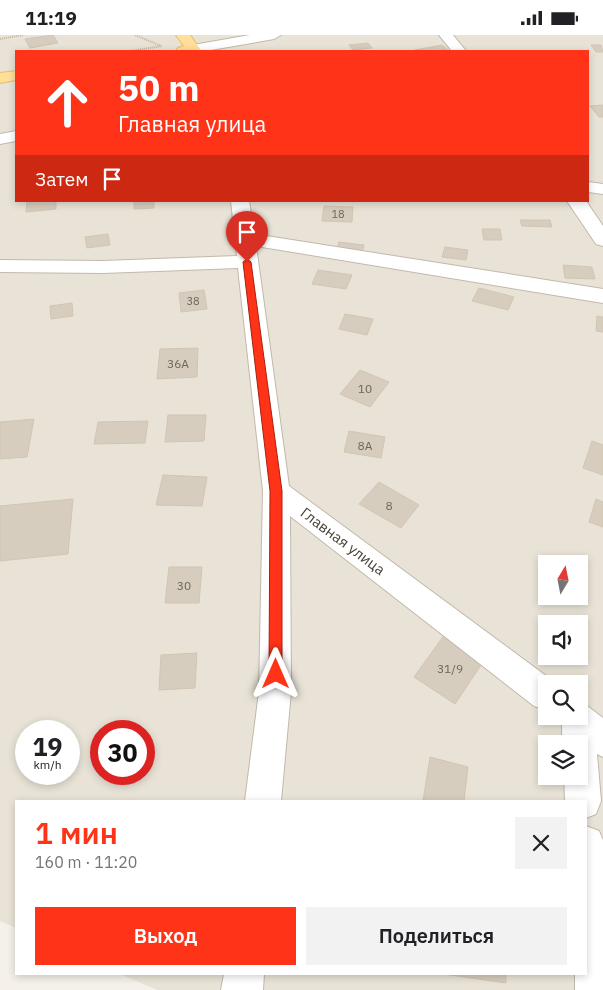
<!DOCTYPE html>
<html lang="ru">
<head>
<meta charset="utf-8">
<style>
  :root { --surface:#fff; --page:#f2f2f2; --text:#202124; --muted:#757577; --accent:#ff3317 }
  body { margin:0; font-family:"IBM Plex Sans",sans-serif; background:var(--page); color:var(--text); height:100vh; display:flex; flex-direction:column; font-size:19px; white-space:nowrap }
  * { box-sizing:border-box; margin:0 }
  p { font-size:16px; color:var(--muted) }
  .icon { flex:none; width:28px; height:28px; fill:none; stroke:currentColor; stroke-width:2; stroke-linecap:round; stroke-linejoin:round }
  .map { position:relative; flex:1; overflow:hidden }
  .drawer { position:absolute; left:15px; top:765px; width:572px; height:175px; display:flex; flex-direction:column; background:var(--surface); border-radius:0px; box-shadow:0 2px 8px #0003 }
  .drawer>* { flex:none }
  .banner { position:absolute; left:15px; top:15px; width:574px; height:152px; border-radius:0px; box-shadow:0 2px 8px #0003; background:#ff3317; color:#fff; overflow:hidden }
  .needle { width:32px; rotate:10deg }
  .buttons { position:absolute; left:538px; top:520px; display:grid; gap:10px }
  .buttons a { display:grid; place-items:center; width:50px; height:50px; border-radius:0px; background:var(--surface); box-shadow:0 2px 8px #0003; font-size:25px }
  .speed { position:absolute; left:15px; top:685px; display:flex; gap:10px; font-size:25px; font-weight:700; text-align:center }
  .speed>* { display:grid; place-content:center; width:65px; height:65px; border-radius:50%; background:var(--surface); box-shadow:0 2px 8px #0003; line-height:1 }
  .speed small { font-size:12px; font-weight:400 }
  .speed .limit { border:8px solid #d22; background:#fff; color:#111 }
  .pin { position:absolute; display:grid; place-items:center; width:42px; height:42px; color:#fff; margin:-51px -21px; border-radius:50% 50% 50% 0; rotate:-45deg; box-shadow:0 0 5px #0007 }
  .pin .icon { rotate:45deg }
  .me { position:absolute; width:55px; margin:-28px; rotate:0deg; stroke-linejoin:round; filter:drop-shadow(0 0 4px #0008) }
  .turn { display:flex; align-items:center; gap:18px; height:105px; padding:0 20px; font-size:22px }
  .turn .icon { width:65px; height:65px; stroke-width:2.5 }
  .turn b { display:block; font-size:35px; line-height:42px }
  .then { display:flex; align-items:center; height:48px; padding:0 20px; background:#0003; gap:10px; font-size:19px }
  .round { display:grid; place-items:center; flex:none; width:52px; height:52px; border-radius:0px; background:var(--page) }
  .summary { display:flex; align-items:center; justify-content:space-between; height:85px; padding:0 20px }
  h1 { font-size:30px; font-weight:600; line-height:38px; color:var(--accent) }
  .button { display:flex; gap:10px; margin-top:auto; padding:10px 20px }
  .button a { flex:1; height:58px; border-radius:0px; background:var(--accent); color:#fff; font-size:20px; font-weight:600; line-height:58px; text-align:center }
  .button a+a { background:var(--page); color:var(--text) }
  .status { display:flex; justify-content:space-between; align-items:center; height:35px; padding:0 25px; background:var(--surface); direction:ltr }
  .status svg { height:14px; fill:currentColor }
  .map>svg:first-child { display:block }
  .residential { fill:#e9e3d7; fill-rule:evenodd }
  .building { fill:#d7cdbe; stroke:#d2c5b1 }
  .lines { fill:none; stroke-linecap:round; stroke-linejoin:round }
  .minor-casing { stroke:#c1b9ab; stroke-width:2 }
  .major-casing { stroke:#e8bd65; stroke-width:2 }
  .path { stroke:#c4b49c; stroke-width:2; stroke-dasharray:1 1; stroke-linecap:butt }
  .minor { fill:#fff; fill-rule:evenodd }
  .major { fill:#ffdf99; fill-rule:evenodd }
  .route { fill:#ff3317; stroke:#a6210f }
  .labels { text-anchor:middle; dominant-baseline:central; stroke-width:5; stroke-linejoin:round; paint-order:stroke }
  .far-number-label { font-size:11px; fill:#6c6559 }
  .number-label { font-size:12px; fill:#6c6559 }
  .street-label { font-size:15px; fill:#494237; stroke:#fff }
</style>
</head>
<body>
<div class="status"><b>11:19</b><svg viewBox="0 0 49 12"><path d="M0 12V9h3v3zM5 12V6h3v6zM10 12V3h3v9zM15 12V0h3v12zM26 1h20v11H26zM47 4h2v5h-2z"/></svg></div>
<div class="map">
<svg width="603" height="955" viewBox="0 0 603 955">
  <rect width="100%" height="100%" fill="#f5f1ea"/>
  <path class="residential" d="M0,0H603V955H157L120,939H586V766H16V893L0,886ZM16,16H588V166H16ZM546,529H579V561H546ZM546,589H579V621H546ZM546,649H579V681H546ZM26,696H69V739H26ZM101,696H144V739H101ZM546,709H579V741H546Z"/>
  <g class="building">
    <polygon points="53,0 58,8 30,13 25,4"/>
    <polygon points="368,8 372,13 353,15 349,10"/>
    <polygon points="442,10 449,16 417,16 415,15"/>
    <polygon points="591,10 601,10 603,17 596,17"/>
    <polygon points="603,70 603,82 599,82 590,71"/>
    <polygon points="27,166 56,166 56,174 26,177"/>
    <polygon points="134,166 154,166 154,173 134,174"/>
    <polygon points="324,171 353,172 352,187 322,186"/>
    <polygon points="520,185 550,185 552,192 522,191"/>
    <polygon points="482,194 500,194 502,205 484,205"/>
    <polygon points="108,199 110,210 87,213 85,202"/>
    <polygon points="339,207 364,210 362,217 337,214"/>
    <polygon points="445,212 468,215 466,225 442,222"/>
    <polygon points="563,230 592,232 595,244 565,243"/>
    <polygon points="318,235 352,240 346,254 312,249"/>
    <polygon points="479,253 514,262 508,275 472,266"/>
    <polygon points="204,255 207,274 181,277 179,258"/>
    <polygon points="72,268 73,281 51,284 50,271"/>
    <polygon points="345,279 373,284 367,300 339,294"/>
    <polygon points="597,281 603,282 603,297 596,296"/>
    <polygon points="198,313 197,342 157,344 160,314"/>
    <polygon points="360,335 389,347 370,372 340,359"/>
    <polygon points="168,380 206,380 204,406 165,407"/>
    <polygon points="34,384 27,422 0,424 0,387"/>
    <polygon points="148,386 145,408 94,409 98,387"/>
    <polygon points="349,396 385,402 381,423 344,417"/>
    <polygon points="592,406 603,410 603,440 583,433"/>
    <polygon points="163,440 207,442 202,471 156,470"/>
    <polygon points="379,447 419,470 401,493 359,469"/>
    <polygon points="73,464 68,519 0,526 0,471"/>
    <polygon points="596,464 603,467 603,492 589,487"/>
    <polygon points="169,532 202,532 199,568 165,568"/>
    <polygon points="445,599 485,624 455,669 414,642"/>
    <polygon points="197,618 195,653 159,655 161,620"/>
    <polygon points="430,722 468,732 464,766 423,766"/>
    <polygon points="443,939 506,939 506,948"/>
  </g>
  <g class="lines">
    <g class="minor-casing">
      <g id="minor">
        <polygon points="250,0 281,0 274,4 205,16 187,16 186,14 188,11 193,10"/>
        <polygon points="439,0 453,0 466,16 452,16"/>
        <polygon points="16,96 16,106 0,109 0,99"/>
        <polygon points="588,147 603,149 603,159 588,157"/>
        <polygon points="231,166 249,166 254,199 603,254 603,268 256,211 289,451 557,649 546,649 546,675 534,671 290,481 291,657 281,766 245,766 259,657 263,456 238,233 103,238 0,237 0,225 103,226 237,221"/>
        <polygon points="567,166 586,166 603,191 603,211 596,209"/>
        <polygon points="579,667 586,670 603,683 603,722 597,719 601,766 596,779 586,783 586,766 565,766 564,741 579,741 579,709 562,709 562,691 557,681 579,681"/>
        <polygon points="586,791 599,796 603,805 603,955 575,955 575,939 586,939"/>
        <polygon points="224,939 264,939 263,955 221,955"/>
      </g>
    </g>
    <g class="major-casing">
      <g id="major">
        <polygon points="176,0 190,0 200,14 199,16 176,16 178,13 184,11"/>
        <polygon points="16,36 16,45 0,48 0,38"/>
      </g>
    </g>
    <g class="path">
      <polyline points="135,0 161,11"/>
      <polyline points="0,4 23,0"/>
      <polyline points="130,16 162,11"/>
    </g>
    <use href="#minor" class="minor"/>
    <use href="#major" class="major"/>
  </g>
  <polygon class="route" points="247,224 251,227 282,456 282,639 280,643 276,645 271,643 269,639 270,456 243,227"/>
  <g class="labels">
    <g class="far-number-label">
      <text x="338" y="179">18</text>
      <text x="193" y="266">38</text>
    </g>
    <g class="number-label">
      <text x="178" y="328">36А</text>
      <text x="365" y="353">10</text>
      <text x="365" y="410">8А</text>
      <text x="389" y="470">8</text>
      <text x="184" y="550">30</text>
      <text x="450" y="633">31/9</text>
    </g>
    <g class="street-label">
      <text transform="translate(343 506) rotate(37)">Главная улица</text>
    </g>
  </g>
</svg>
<div class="buttons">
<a><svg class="needle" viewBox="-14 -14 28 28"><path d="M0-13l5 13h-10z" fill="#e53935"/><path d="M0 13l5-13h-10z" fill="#757577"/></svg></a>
<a><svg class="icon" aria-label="sound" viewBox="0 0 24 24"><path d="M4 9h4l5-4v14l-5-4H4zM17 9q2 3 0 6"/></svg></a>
<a><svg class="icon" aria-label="search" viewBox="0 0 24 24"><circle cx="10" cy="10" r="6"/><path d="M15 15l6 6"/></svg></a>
<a><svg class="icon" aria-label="layers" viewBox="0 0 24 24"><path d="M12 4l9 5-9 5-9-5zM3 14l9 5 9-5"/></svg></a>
</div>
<div class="speed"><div>19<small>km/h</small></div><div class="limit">30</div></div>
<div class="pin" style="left:247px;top:227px;background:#d93025"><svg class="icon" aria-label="arrive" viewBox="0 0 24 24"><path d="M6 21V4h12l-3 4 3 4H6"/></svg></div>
<svg class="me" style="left:276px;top:639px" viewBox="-20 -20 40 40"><path d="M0-17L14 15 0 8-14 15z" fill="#ff3317" stroke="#fff" stroke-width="4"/></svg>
<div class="banner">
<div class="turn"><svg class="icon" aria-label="ahead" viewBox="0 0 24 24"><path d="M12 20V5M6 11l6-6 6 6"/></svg><div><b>50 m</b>Главная улица</div></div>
<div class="then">Затем<svg class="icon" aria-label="arrive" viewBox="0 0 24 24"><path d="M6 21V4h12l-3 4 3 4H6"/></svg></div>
</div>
<section class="drawer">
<div class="summary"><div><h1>1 мин</h1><p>160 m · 11:20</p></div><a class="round"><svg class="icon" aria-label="close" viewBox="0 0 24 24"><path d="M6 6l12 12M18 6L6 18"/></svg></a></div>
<div class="button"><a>Выход</a><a>Поделиться</a></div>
</section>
</div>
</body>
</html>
